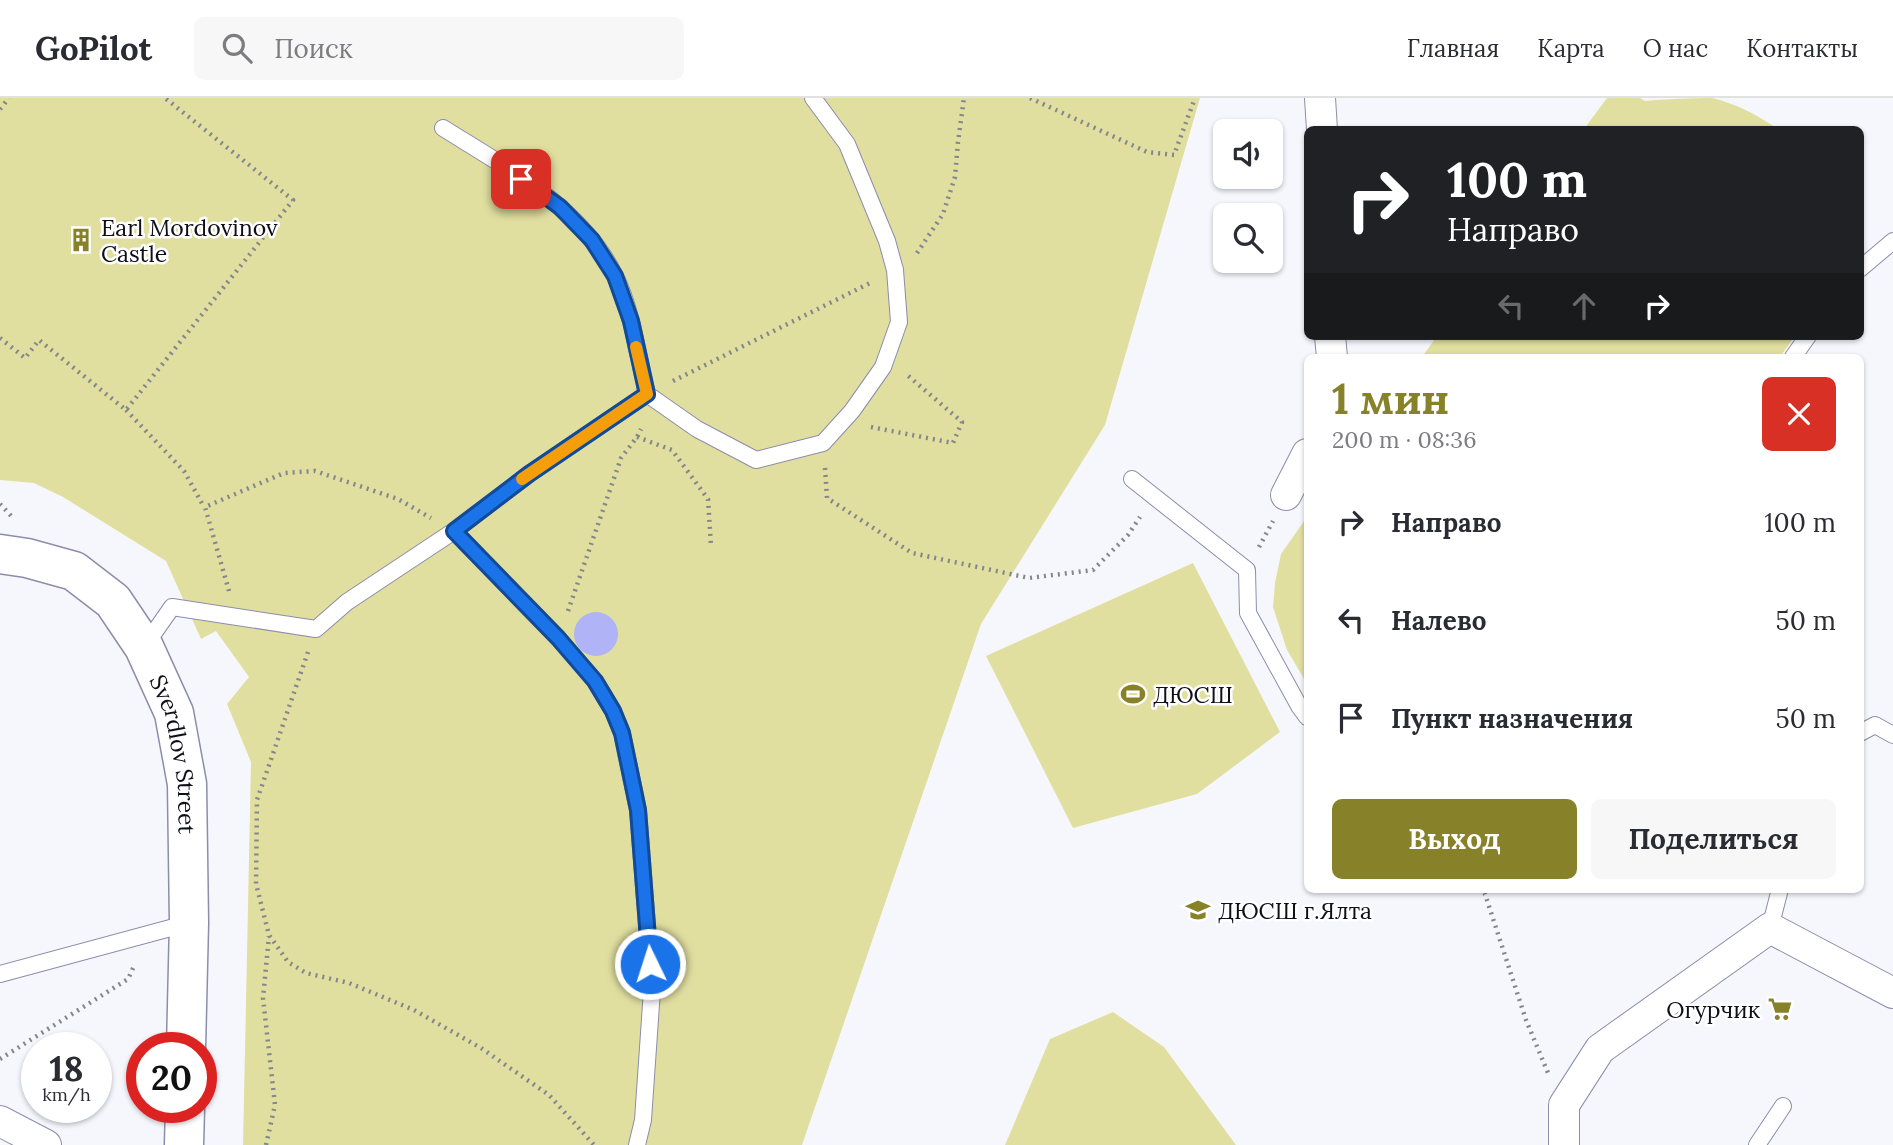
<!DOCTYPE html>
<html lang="ru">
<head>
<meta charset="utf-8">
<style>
  :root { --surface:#fff; --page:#f7f7f7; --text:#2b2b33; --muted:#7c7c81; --line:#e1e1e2; --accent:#87822a }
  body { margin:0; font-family:Lora,serif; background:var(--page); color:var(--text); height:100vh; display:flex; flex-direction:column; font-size:26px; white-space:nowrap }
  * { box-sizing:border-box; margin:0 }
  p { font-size:23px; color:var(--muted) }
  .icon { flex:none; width:38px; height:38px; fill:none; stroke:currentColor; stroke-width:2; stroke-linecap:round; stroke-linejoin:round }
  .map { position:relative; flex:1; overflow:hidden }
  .side { position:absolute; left:1304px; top:256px; width:560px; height:539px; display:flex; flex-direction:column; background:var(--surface); border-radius:10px; box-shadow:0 2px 5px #0004 }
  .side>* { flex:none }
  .guide { position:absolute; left:1304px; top:28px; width:560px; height:214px; border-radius:10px; box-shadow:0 2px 5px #0004; background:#202124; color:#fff; overflow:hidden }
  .controls { position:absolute; left:1213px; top:21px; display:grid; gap:14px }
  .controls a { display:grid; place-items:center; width:70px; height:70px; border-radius:10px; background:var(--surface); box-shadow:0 2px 5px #0004; font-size:35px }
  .speed { position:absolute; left:21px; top:934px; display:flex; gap:14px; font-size:35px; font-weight:700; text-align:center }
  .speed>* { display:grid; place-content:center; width:91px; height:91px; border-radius:50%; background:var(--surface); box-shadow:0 2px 5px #0004; line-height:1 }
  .speed small { font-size:18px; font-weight:400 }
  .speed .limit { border:10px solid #d22; background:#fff; color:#111 }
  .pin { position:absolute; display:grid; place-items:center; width:60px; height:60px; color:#fff; margin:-30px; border-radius:14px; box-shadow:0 4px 10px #0006 }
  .me { position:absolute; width:77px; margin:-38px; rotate:356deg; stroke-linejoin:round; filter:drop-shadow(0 0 5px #0008) }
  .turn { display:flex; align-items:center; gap:24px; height:147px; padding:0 28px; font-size:32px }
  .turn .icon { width:91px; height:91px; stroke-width:2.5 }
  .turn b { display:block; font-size:49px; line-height:60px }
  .lanes { display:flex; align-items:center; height:66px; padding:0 28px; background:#0003; justify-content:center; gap:35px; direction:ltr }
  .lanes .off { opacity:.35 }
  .round { display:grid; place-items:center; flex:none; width:74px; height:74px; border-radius:10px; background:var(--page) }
  .summary { display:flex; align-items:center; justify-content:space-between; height:119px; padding:0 28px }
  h1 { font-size:42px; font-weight:700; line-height:52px; color:var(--accent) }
  .button { display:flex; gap:14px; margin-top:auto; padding:14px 28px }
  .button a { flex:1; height:80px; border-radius:10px; background:var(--accent); color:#fff; font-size:28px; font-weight:700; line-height:80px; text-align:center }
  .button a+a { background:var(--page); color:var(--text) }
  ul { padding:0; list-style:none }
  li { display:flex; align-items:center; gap:21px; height:98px; padding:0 28px }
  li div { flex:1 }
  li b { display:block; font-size:26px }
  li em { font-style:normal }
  header { display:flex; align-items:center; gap:42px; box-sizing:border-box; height:98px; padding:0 35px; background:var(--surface); border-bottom:2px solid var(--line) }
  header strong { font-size:33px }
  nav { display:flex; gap:38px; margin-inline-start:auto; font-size:24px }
  .search { width:490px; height:63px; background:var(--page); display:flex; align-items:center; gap:18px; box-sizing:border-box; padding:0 24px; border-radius:10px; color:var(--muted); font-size:26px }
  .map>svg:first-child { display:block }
  .green { fill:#e1dfa0 }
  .water { fill:#b0b3f6 }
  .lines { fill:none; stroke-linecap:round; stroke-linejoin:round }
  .lane-casing { stroke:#8b8dab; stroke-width:18 }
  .street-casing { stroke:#8b8dab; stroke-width:32 }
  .secondary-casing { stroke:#8b8dab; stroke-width:41 }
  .path { stroke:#85868d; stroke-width:4.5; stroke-dasharray:2 5; stroke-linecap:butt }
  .lane { stroke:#fff; stroke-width:16 }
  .street { stroke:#fff; stroke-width:30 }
  .secondary { stroke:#fff; stroke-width:38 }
  .route-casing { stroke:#114b97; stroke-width:18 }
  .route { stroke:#1a73e8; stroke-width:12 }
  .slow { stroke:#f59e0b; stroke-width:12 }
  .labels { text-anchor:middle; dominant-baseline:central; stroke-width:5; stroke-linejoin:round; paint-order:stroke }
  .poi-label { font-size:23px; fill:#0e0f19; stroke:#fff; text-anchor:start }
  .street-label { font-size:23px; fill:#0e0f19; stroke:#fff }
</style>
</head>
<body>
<header>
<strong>GoPilot</strong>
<div class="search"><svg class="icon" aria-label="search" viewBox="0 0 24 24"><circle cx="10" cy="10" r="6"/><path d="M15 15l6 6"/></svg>Поиск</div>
<nav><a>Главная</a><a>Карта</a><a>О нас</a><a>Контакты</a></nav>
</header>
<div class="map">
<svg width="1893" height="1047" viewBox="0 0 1893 1047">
  <rect width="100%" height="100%" fill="#f6f7fd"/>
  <g class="green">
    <polygon points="0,0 1200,0 1105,327 981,526 802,1047 243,1047 251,664 227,606 249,579 216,533 201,541 166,463 63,399 34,385 0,382"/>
    <path d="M1607,0H1640L1645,3C1664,1 1694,0 1712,0C1735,5 1759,18 1778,31H1584Z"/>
    <polygon points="1437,238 1795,238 1780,259 1422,259"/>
    <polygon points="1307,419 1307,586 1287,552 1273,509 1275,485 1281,456"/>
    <polygon points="1193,465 1280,634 1197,696 1073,730 986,558"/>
    <polygon points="1113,914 1164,949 1236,1047 1005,1047 1050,941"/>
  </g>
  <circle class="water" cx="596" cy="536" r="22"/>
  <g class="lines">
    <g class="lane-casing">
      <g id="lane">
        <path d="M443,30C505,69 581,109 615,178C632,212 638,259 647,296L697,331L756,362L823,345L852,313L883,269L899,224L895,172L887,143L847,46L813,0"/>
        <polyline points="1860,171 1893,143"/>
        <polyline points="1793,259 1808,238"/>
        <polyline points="1132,381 1247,472 1248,515 1299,608 1307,619"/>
        <polyline points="454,433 558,540 595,583 613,613 622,635 638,712 652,892 643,1022 637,1047"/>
        <polyline points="144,549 172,509 316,531 347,504 454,433 529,376 647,296"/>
        <polyline points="1860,635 1875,627 1893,637"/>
        <polyline points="1770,830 1780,791"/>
        <polyline points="0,876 189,825"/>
        <polyline points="1757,1047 1783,1008"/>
      </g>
    </g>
    <g class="street-casing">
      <g id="street">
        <polyline points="1320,0 1322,32"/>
        <polyline points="1330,238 1332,259"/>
        <polyline points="1286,397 1307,356"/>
        <polyline points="0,1023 46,1047"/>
        <polyline points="1564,1047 1564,1007 1600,951 1770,830 1893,895"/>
      </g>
    </g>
    <g class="secondary-casing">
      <g id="secondary">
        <path id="s1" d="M0,456L27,460L74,473L113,503L144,549L174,615L187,686L189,825L186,950"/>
        <polyline points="184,1047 185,1010"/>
      </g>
    </g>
    <g class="path">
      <polyline points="1030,0 1147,54 1174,57 1195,0"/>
      <polyline points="0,11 9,0"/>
      <polyline points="917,155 943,116 955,79 958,44 964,0"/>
      <polyline points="0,240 25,260 39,242 126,312 293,102 165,0"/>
      <polyline points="673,283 872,184"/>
      <polyline points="126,312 184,373 204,409"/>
      <polyline points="871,329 953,345 962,324 906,276"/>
      <polyline points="637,339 672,352 708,401 711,448"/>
      <polyline points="825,370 827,400 912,455 1029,480 1093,472 1128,437 1140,419"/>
      <polyline points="0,406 14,421"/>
      <polyline points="1259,449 1273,423"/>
      <polyline points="229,493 205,409 284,375 315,373 398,401 431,420"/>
      <polyline points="568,513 621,360 637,339 641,331"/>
      <polyline points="308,554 257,702 256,786 269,837 288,864 306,875 349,885 414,912 481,950 549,997 594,1047"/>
      <polyline points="1478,791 1485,796 1526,922 1548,975"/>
      <polyline points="0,961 128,881 135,866"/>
      <polyline points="266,1047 275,1007 263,900 269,838"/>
    </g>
    <use href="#lane" class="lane"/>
    <use href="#street" class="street"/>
    <use href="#secondary" class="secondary"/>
  </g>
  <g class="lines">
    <g class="route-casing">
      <polyline id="route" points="521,81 560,109 592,142 615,178 631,223 647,296 529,376 454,433 558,540 595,583 613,613 622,635 638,712 650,866"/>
    </g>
    <use href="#route" class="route"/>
    <polyline class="slow" points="522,381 647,296 636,249"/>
  </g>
  <defs>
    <g id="building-bare" transform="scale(1.89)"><path d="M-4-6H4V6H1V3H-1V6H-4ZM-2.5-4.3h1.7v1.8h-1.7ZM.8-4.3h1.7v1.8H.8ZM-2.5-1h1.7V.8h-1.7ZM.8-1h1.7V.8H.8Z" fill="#87822a" stroke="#fff" stroke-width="2.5" paint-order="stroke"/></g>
    <g id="stadium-bare" transform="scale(1.89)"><path d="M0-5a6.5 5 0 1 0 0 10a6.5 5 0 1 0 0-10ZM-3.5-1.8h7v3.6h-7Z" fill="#87822a" stroke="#fff" stroke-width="2.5" paint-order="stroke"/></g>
    <g id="school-bare" transform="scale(1.89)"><path d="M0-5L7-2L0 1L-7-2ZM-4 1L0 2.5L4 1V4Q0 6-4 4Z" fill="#87822a" stroke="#fff" stroke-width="2.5" paint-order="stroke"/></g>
    <g id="supermarket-bare" transform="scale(1.89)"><path d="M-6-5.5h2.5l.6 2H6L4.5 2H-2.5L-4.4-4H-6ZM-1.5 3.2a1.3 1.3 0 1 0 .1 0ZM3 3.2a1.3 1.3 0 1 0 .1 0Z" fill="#87822a" stroke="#fff" stroke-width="2.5" paint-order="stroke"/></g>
  </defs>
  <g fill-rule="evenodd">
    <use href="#building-bare" x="81" y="142"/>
    <use href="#stadium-bare" x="1133" y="596"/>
    <use href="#school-bare" x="1198" y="812"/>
    <use href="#supermarket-bare" x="1780" y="911"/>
  </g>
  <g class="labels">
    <g class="poi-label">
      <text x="101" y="129">Earl Mordovinov<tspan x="101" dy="26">Castle</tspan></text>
      <text x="1153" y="596">ДЮСШ</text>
      <text x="1218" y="812">ДЮСШ г.Ялта</text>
      <text x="1760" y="911" text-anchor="end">Огурчик</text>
    </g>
    <g class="street-label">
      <text stroke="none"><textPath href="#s1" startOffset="294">Sverdlov Street</textPath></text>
    </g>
  </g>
</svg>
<div class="controls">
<a><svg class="icon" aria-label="sound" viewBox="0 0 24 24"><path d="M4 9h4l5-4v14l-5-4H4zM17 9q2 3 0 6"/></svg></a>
<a><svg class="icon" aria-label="search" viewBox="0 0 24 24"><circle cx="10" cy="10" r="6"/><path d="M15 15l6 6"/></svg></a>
</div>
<div class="speed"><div>18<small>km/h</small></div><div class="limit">20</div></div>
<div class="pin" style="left:521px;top:81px;background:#d93025"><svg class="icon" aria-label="arrive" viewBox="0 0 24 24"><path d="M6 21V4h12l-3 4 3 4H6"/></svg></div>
<svg class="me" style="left:650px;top:866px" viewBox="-20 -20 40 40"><circle r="17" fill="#1a73e8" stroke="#fff" stroke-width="3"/><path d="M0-11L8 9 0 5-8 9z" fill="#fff"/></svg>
<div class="guide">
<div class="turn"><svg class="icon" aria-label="right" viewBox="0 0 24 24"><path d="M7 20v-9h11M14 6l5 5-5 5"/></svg><div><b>100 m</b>Направо</div></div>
<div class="lanes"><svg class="icon off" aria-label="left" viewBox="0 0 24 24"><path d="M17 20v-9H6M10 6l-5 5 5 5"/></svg><svg class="icon off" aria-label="ahead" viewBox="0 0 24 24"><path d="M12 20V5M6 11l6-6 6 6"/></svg><svg class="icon" aria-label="right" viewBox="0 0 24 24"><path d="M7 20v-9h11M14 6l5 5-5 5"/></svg></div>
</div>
<section class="side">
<div class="summary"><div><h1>1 мин</h1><p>200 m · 08:36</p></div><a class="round" style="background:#d93025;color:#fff"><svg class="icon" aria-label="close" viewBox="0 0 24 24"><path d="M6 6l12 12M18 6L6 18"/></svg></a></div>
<ul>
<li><svg class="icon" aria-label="right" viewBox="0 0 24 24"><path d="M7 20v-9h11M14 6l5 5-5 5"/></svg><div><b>Направо</b></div><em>100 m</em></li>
<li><svg class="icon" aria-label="left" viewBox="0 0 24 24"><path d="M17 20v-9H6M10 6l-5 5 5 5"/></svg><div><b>Налево</b></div><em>50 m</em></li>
<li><svg class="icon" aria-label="arrive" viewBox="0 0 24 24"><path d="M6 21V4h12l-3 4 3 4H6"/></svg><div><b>Пункт назначения</b></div><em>50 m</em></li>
</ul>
<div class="button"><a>Выход</a><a>Поделиться</a></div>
</section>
</div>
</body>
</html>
